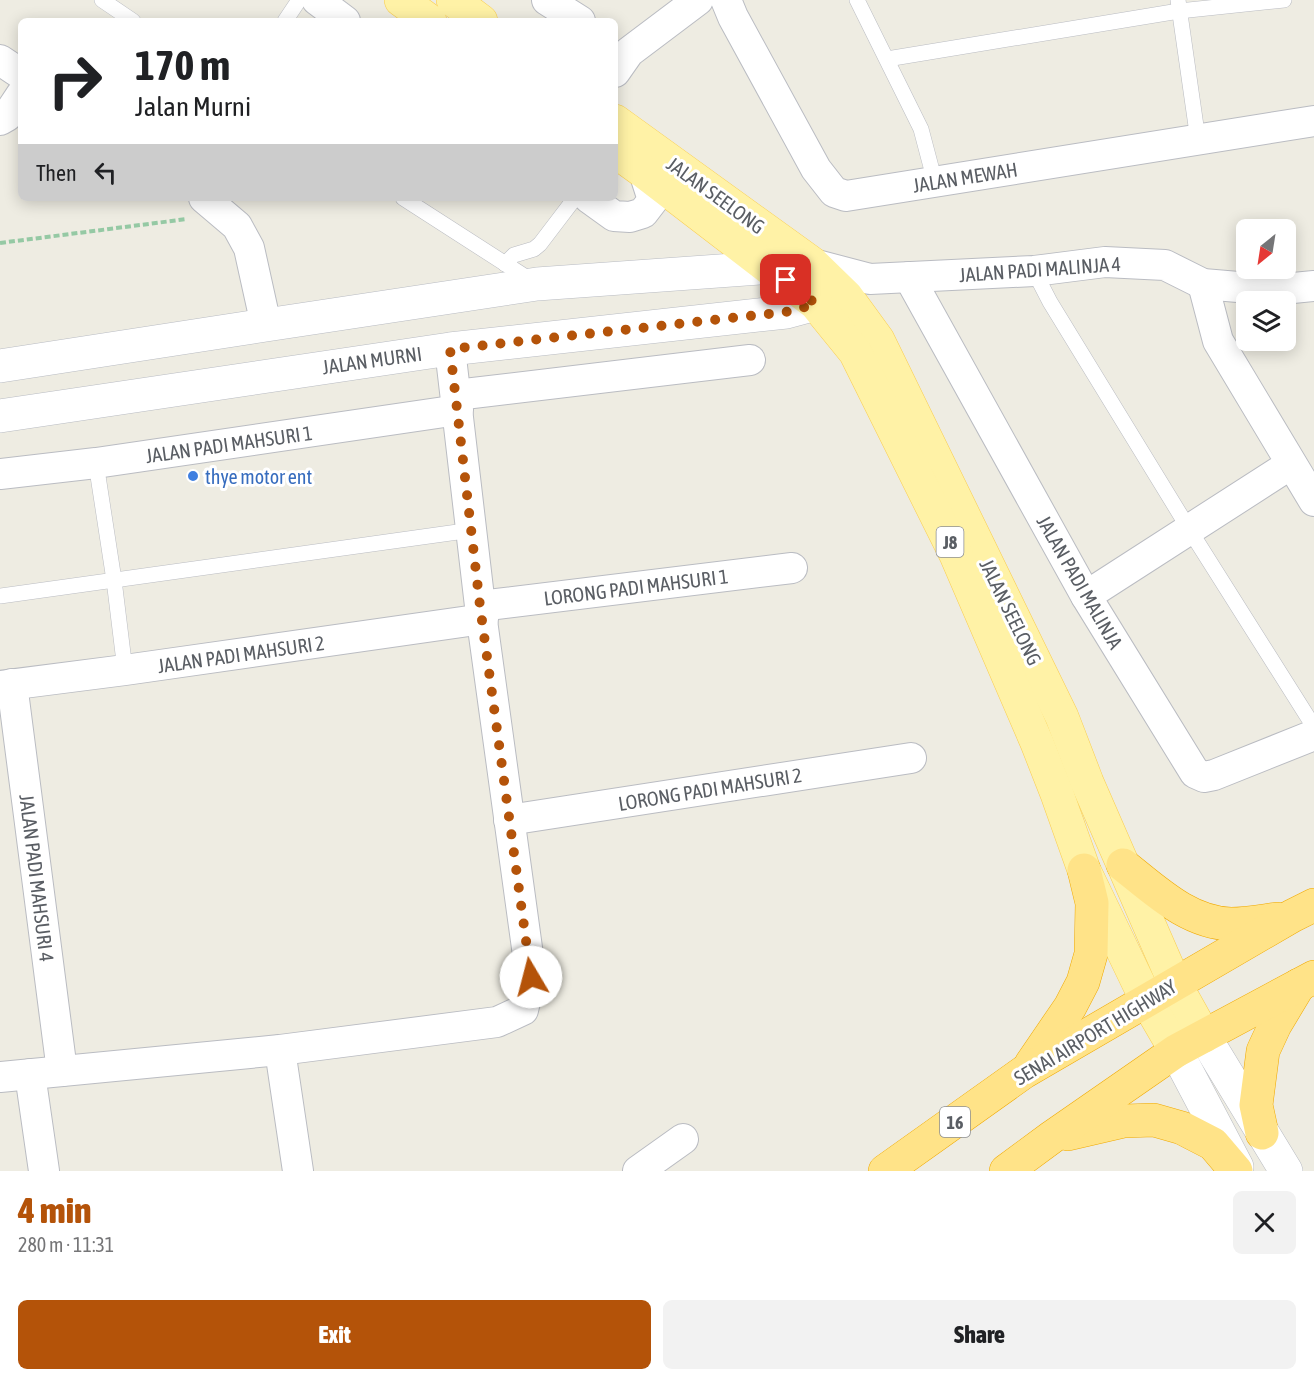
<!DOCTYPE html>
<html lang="en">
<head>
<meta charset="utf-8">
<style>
  :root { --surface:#fff; --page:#f2f2f2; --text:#202124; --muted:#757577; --accent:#b45309 }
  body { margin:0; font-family:"Asap Condensed",sans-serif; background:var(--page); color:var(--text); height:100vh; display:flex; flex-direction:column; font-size:22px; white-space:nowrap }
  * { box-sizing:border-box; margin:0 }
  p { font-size:20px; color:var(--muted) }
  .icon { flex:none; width:33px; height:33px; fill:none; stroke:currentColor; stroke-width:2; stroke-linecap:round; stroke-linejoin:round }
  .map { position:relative; height:1171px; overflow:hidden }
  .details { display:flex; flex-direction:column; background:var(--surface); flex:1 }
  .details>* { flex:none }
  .guide { position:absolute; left:18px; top:18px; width:600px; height:183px; border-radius:9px; box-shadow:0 3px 15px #0003; background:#fff; color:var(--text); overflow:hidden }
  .needle { width:39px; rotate:210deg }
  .tools { position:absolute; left:1236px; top:219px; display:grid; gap:12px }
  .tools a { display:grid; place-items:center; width:60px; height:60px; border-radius:9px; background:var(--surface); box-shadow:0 3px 15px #0003; font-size:30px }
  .pin { position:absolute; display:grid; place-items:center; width:51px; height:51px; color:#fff; margin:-26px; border-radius:12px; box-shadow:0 3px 9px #0006 }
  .me { position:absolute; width:66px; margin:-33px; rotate:352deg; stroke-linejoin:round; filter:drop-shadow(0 0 4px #0008) }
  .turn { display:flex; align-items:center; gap:21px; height:126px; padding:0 18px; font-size:27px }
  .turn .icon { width:78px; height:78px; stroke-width:2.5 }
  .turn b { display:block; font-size:42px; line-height:51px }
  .then { display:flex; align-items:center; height:57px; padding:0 18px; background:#0003; gap:12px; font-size:22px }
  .round { display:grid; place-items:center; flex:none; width:63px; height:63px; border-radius:9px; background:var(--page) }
  .head { display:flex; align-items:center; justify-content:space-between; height:102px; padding:0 18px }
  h1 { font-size:36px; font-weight:800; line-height:45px; color:var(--accent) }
  .cta { display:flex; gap:12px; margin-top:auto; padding:12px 18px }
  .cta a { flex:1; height:69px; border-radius:9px; background:var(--accent); color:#fff; font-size:24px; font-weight:800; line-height:69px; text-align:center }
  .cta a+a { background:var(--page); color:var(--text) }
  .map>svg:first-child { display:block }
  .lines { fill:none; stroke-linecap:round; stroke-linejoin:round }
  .lane-casing { stroke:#babcc2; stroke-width:16 }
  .street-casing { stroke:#babcc2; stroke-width:32 }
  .secondary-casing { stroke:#b8bbc2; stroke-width:34 }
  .primary-casing { stroke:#facd4f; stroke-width:34 }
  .highway-casing { stroke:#f0a900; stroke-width:34 }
  .path { stroke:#95c9a4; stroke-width:4; stroke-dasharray:6 3; stroke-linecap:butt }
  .lane { stroke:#fff; stroke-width:15 }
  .street { stroke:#fff; stroke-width:30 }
  .secondary { stroke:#fff; stroke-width:33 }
  .primary { stroke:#fff2a6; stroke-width:33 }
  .highway { stroke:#ffe388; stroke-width:33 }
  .route { stroke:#b45309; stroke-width:10; stroke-dasharray:0 18 }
  .shop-dot { fill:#3f7fe0; stroke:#fff; stroke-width:2 }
  .labels { text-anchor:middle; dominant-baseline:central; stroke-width:6; stroke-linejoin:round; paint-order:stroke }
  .shield { fill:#fff; stroke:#8c8e92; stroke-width:1.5 }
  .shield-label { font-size:18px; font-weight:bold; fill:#5a5e64 }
  .street-label { font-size:20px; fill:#5a5e64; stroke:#fff }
  .shop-label { font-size:20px; fill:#366cbe; stroke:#fff; text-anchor:start }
</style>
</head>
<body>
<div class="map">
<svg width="1314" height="1171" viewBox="0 0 1314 1171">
  <rect width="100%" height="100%" fill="#eeece2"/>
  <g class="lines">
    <g class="lane-casing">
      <g id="lane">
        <polyline points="102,0 133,21"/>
        <polyline points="857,0 921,129 935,182"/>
        <polyline points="1178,0 1198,140"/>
        <polyline points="285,21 299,0"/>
        <polyline points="887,59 1179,11 1284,0"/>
        <polyline points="403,198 532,281"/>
        <polyline points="505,264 514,255 534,249 540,244 575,198"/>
        <polyline points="1034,271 1050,302 1189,529 1314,727"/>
        <polyline points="96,463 114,580 125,670"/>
        <polyline points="0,596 472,530"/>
      </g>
    </g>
    <g class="street-casing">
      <g id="street">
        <polyline points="317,0 345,21"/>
        <polyline points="547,0 580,21"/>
        <polyline points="726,0 733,17 816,169 834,192 846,196 1314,121"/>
        <polyline points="0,60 21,74"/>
        <polyline points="615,72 629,52 698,0"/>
        <polyline points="0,120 7,116 21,95"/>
        <polyline points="204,198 237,226 249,248 266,325"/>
        <polyline points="589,198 614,216 630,217 643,213 653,200 644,172"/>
        <polyline points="813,264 870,279 1034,271 1105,262 1165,265 1203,284 1273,290 1314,286"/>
        <polyline points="909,277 1086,596 1195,773 1204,777 1214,775 1314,735"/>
        <polyline points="1203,284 1218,341 1314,501"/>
        <polyline points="456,395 750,360"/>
        <polyline points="0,474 96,463 458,410"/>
        <polyline points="1086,596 1291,464"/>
        <polyline points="480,606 792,568"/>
        <polyline points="12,684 62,1071"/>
        <polyline points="0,686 125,670 483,619"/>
        <polyline points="509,820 911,758"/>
        <polyline points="280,1050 298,1171"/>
        <polyline points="30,1074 44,1171"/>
        <polyline points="0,1077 280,1050 497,1022 523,1010 531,977 480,606 450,349"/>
        <polyline points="638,1171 683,1139"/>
      </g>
    </g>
    <g class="secondary-casing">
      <g id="secondary">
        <polyline points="0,366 266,325 537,284 789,266"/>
        <polyline points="0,416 450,349 786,312 838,298"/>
        <polyline points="1204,1036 1286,1171"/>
        <polyline points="1176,1051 1237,1167"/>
      </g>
    </g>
    <g class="primary-casing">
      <g id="primary">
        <polyline points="401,0 430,21"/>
        <polyline points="453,0 481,21"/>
        <polyline points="615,121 813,264 846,296 878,340 1062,717 1087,782 1175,984 1204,1036"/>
        <polyline points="615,151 644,172 816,304 855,352 956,555 1037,743 1057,794 1084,870 1147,1001 1176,1051"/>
      </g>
    </g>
    <g class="highway-casing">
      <g id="highway">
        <path d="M1123,865C1155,890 1188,923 1231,924C1246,924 1262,921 1277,919"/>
        <polyline points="1031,1064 1070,1007 1083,982 1091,954 1092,903 1084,870"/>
        <polyline points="1262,1133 1256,1105 1263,1051 1275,1025 1299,985"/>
        <polyline points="1068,1134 1124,1121 1154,1120 1182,1128 1213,1144 1236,1171"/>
        <polyline points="885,1171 1024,1072 1292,916 1314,905"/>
        <polyline points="1006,1171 1052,1137 1176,1051 1314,977"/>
      </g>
    </g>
    <polyline class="path" points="0,243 187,219"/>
    <use href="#lane" class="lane"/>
    <use href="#street" class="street"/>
    <use href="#secondary" class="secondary"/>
    <use href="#primary" class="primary"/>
    <use href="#highway" class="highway"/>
  </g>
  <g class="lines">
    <polyline class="route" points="531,977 480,606 450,349 786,312 816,304 786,280"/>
  </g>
  <circle class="shop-dot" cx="193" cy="476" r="6"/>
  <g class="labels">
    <g class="shield">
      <rect x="936.5" y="527" width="27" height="30" rx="4.5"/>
      <rect x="940" y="1107" width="30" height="30" rx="4.5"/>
    </g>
    <g class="shield-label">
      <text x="950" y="542">J8</text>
      <text x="955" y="1122">16</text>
    </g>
    <g class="street-label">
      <text transform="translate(965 177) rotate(-9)">JALAN MEWAH</text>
      <text transform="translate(716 195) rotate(36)">JALAN SEELONG</text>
      <text transform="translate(1040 269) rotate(-4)">JALAN PADI MALINJA 4</text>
      <text transform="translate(372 360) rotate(-8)">JALAN MURNI</text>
      <text transform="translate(229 444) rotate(-8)">JALAN PADI MAHSURI 1</text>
      <text transform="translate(1080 582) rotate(60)">JALAN PADI MALINJA</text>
      <text transform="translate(636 587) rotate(-7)">LORONG PADI MAHSURI 1</text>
      <text transform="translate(1011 612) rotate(64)">JALAN SEELONG</text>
      <text transform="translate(241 654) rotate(-8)">JALAN PADI MAHSURI 2</text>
      <text transform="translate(710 789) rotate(-9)">LORONG PADI MAHSURI 2</text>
      <text transform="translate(37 878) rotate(83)">JALAN PADI MAHSURI 4</text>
      <text transform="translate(1095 1032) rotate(-31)">SENAI AIRPORT HIGHWAY</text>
    </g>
    <g class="shop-label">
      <text x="205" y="476">thye motor ent</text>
    </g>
  </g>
</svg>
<div class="tools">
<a><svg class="needle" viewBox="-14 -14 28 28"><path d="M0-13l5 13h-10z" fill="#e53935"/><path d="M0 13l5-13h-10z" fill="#757577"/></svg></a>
<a><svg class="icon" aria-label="layers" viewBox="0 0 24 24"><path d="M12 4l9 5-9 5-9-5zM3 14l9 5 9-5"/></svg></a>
</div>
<div class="pin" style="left:786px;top:280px;background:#d93025"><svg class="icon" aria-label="arrive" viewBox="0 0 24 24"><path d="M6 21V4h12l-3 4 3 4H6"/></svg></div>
<svg class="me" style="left:531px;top:977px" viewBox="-20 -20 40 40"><circle r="19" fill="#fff"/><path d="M0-13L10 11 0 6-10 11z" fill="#b45309"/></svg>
<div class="guide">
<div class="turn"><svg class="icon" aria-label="right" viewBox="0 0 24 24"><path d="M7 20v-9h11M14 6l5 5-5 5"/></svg><div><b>170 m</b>Jalan Murni</div></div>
<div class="then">Then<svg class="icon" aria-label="left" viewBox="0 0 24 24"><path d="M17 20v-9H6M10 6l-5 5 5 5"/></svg></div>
</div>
</div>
<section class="details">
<div class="head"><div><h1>4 min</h1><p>280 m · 11:31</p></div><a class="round"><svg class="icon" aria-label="close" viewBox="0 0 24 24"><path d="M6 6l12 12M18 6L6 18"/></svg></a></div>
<div class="cta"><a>Exit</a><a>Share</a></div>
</section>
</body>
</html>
